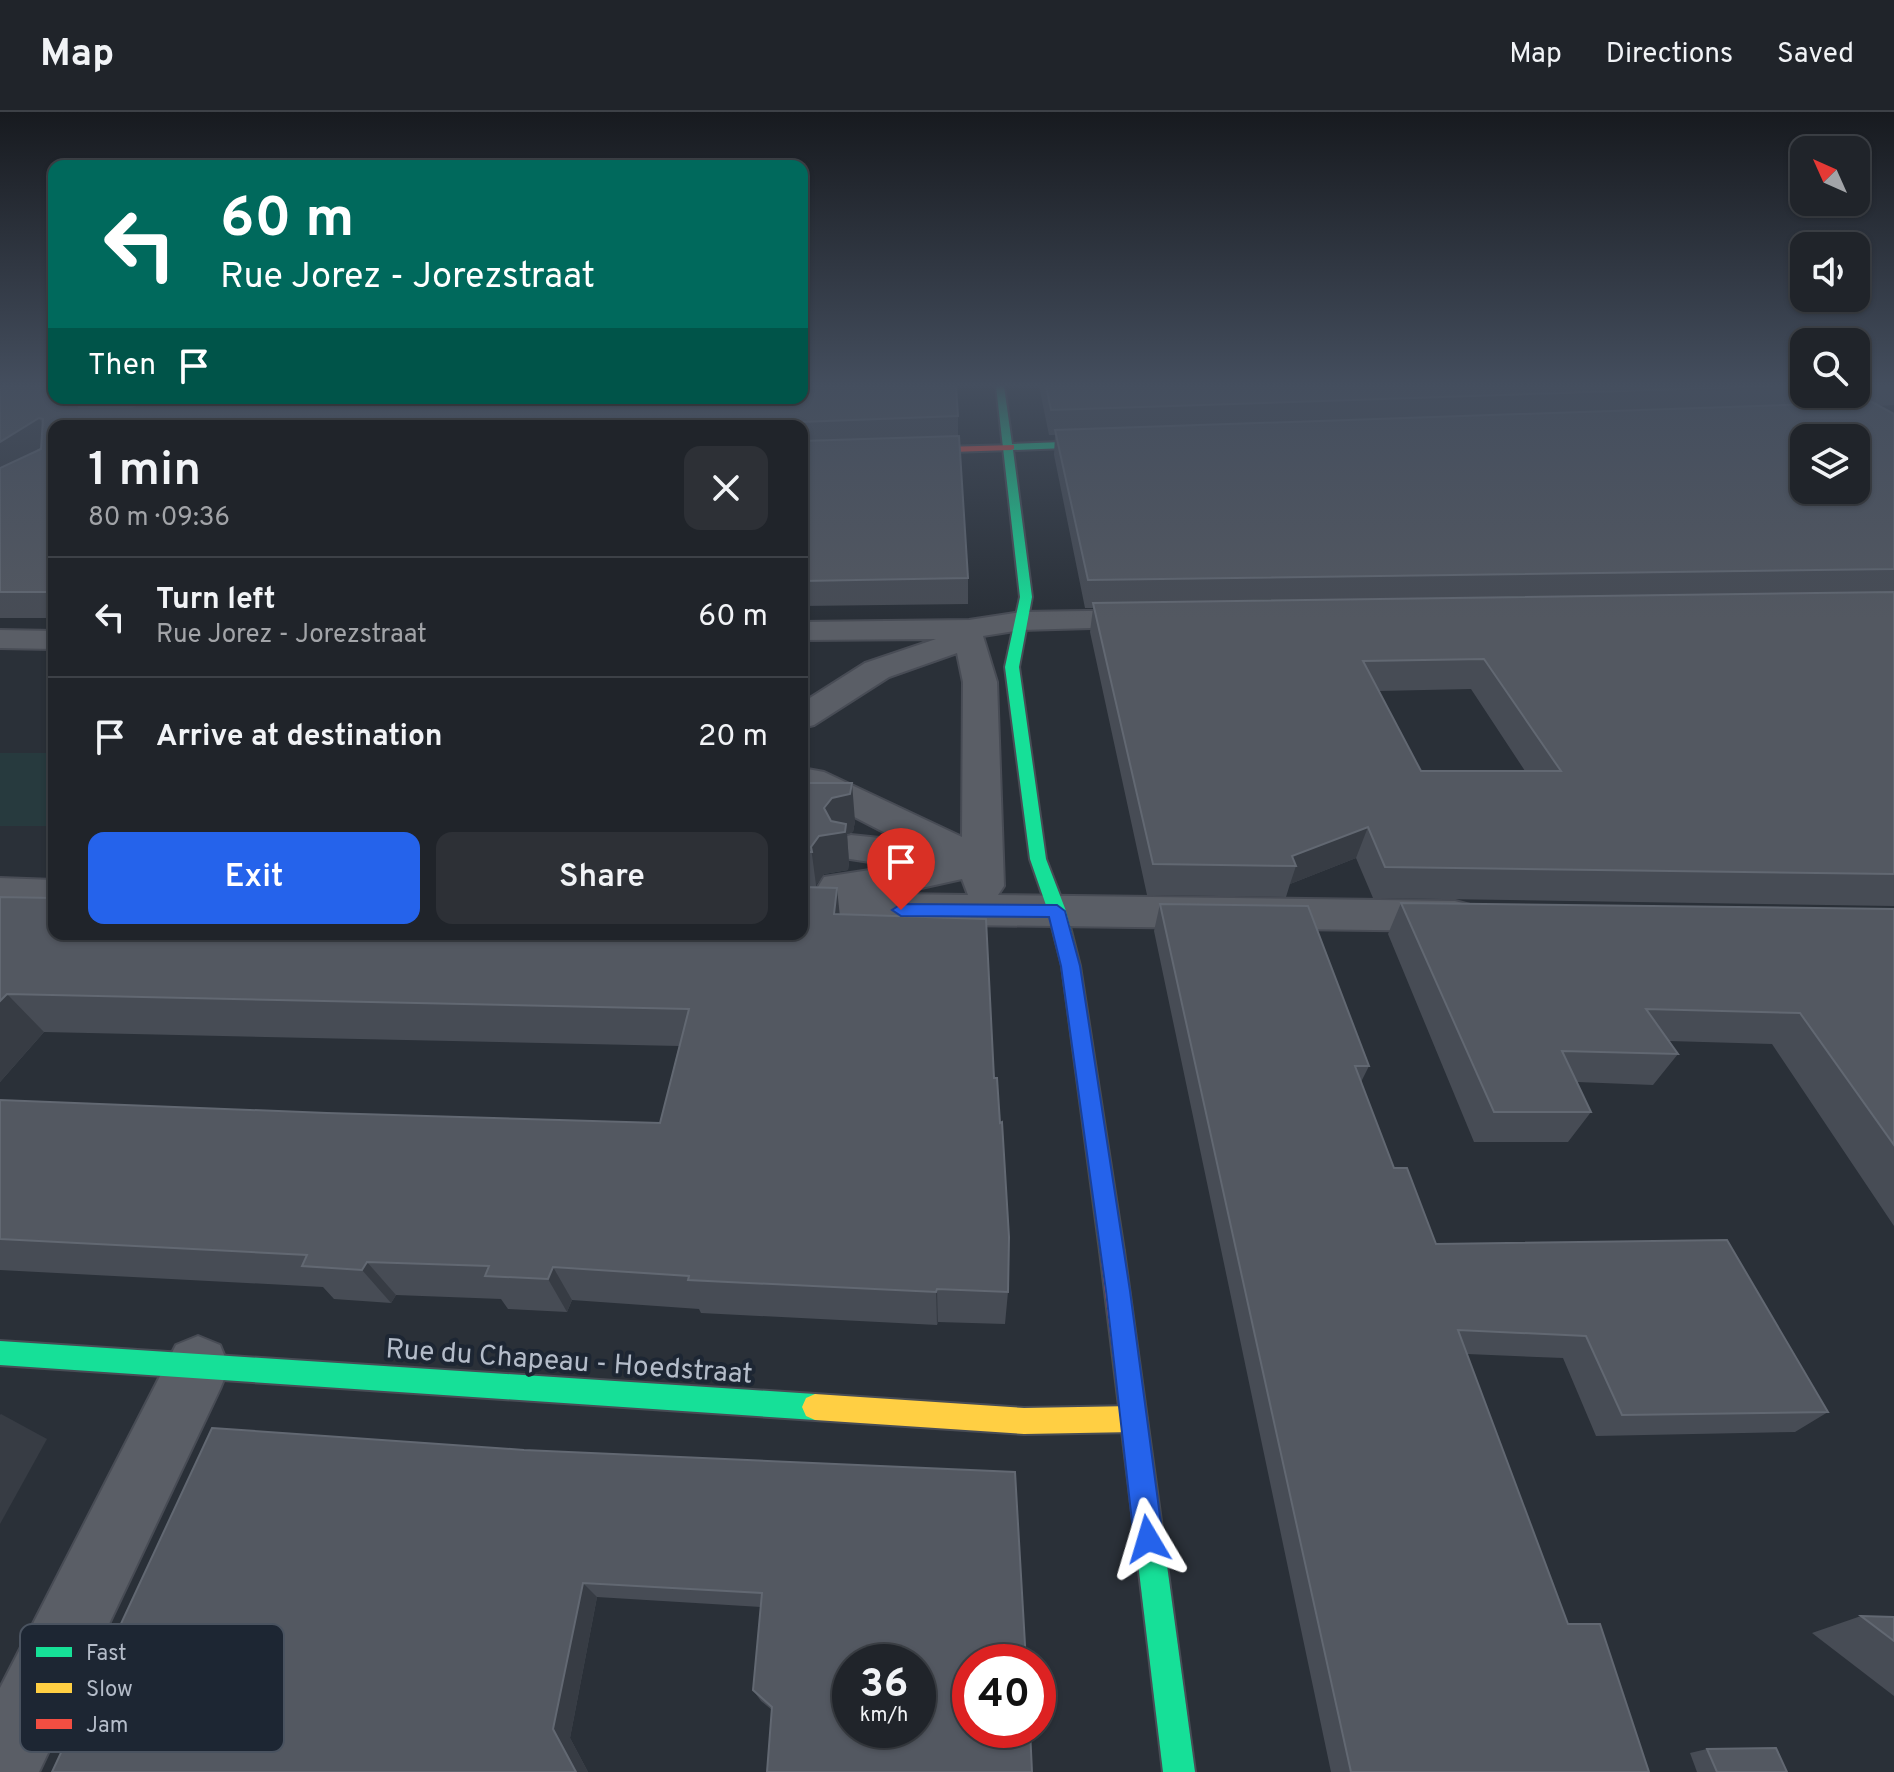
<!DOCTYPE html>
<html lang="en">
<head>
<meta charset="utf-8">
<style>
  :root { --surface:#20242a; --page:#2d3036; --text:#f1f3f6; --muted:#a2a4a8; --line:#3d4147; --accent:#2563eb }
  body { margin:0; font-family:Overpass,sans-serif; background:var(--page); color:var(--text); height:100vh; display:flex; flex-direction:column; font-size:30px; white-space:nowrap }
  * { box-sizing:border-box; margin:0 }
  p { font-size:26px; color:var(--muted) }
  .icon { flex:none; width:44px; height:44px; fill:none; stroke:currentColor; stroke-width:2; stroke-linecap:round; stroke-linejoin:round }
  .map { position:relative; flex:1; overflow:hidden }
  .drawer { position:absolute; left:48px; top:308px; width:760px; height:520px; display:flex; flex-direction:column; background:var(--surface); border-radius:16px; box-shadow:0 2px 6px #0004,0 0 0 2px var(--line) }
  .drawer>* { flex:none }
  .guide { position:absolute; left:48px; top:48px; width:760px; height:244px; border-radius:16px; box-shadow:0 2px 6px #0004,0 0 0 2px var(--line); background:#00695c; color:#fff; overflow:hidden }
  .needle { width:52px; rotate:315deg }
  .fabs { position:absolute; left:1790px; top:24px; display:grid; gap:16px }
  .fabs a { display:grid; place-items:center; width:80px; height:80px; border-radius:16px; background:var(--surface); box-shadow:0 2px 6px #0004,0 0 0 2px var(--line); font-size:40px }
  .speed { position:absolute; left:832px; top:1532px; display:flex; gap:16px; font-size:40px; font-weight:700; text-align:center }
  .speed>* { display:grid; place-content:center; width:104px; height:104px; border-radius:50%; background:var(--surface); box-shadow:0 2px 6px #0004,0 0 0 2px var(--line); line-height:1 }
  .speed small { font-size:20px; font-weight:400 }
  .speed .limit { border:12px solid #d22; background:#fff; color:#111 }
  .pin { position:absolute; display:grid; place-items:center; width:68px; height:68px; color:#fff; margin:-82px -34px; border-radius:50% 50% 50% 0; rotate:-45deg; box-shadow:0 0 8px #0007 }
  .pin .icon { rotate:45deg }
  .me { position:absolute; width:88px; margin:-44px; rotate:353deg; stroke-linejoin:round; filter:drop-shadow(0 0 6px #0008) }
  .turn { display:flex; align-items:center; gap:28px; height:168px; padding:0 40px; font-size:36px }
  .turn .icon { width:104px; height:104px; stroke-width:2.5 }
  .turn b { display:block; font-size:56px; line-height:68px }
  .then { display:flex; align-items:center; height:76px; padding:0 40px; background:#0003; gap:16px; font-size:30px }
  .round { display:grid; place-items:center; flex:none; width:84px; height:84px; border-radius:16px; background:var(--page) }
  .overview { display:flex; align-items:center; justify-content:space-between; height:136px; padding:0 40px }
  h1 { font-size:48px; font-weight:600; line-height:60px }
  .action { display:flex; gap:16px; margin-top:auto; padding:16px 40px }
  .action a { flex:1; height:92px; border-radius:16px; background:var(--accent); color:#fff; font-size:32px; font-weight:600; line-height:92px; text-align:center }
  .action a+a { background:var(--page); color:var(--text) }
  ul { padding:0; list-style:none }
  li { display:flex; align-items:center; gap:24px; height:120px; padding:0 40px; border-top:2px solid var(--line) }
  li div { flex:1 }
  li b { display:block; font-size:30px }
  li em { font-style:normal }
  header { display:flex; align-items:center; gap:48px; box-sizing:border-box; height:112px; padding:0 40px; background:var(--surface); border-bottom:2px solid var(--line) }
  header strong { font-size:38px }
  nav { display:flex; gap:44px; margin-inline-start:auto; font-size:28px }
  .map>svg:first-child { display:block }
  .green { fill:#273a3e }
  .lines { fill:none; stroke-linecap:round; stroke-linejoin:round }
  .street-casing { stroke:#484c55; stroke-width:4 }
  .fast-casing { stroke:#484c55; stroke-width:4 }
  .slow-casing { stroke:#484c55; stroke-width:4 }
  .jam-casing { stroke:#484c55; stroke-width:4 }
  .street { fill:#5a5e66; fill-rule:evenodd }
  .fast { fill:#16e098; fill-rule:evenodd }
  .slow { fill:#ffcf43; fill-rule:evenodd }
  .jam { fill:#f24e42; fill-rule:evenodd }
  .wall { fill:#474c55; fill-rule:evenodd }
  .shaded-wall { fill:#373c44 }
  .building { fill:#535861; stroke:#626872; stroke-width:2; fill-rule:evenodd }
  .route { fill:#2563eb; stroke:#184099; stroke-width:2 }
  .labels { text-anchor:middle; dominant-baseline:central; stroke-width:8; stroke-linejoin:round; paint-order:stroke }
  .near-street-label { font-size:28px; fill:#b4bcc9; stroke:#1d2633 }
  .key { fill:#1d2633; stroke:#4a5360; stroke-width:2 }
  .key-label { font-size:22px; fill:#b4bcc9 }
</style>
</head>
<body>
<header>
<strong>Map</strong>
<nav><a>Map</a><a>Directions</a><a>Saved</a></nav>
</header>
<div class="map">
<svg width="1894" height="1660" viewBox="0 0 1894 1660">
  <rect width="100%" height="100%" fill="#2a3038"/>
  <rect class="green" x="0" y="641" width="54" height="73"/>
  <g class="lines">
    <g class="street-casing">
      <g id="street">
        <polygon points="1814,282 1840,282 1894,315 1894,332 1886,330"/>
        <path d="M1151,498L1162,500L1166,507L1162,514L1021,518L983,524L997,570L1004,774L998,783L1455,789L1470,793L1476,804L1470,815L1455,819L802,811V781H822L818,775L824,765L896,754L837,745L831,736L837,727L851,723L899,728L802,678V656L824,660L962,725L963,570L957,541L889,565L814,613L802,616V591L865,551L936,527L802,528V510L969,508L1021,500ZM962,767L968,783L894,782Z"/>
        <polygon points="0,518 54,519 54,537 0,536"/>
        <polygon points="0,766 54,768 54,796 0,794"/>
        <polygon points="198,1224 220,1233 229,1255 220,1277 39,1660 0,1660 0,1576 176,1233"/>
      </g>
    </g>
    <g class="fast-casing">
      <g id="fast">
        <polygon points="996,274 1004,274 1012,332 1115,328 1120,331 1115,334 1013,338 1032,485 1019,555 1046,747 1066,799 1080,854 1124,1139 1120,1147 1112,1150 1104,1147 1100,1139 1062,854 1048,799 1030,747 1005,555 1020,485"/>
        <polygon points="0,1229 815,1282 824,1286 828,1295 824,1304 815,1308 0,1253"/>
        <polygon points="1147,1395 1157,1399 1161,1409 1195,1660 1163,1660 1133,1409 1137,1399"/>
      </g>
    </g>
    <g class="slow-casing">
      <polygon id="slow" points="815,1282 1024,1296 1134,1294 1143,1298 1147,1307 1143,1316 1134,1320 1024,1322 815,1308 806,1304 802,1295 806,1286"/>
    </g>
    <g class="jam-casing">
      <g id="jam">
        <polygon points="1014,333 1014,337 1011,338 802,345 802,339"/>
        <polygon points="1112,1128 1120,1131 1124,1139 1161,1409 1157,1419 1147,1423 1137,1419 1133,1409 1100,1139 1104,1131"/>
      </g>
    </g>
    <use href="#street" class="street"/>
    <use href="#fast" class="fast"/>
    <use href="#slow" class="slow"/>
    <use href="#jam" class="jam"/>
  </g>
  <g class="wall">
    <polygon points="0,274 121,295 958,304 958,324 968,466 968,492 802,494 802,314 54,314 54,506 0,506"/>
    <path d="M1039,274H1804V282H1836L1831,291L1859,290L1845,282H1856V274H1894V293L1878,294L1894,302V794L1373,786L1356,746L1290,772L1286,785L1147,783L1090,520L1093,496H1085L1054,343L1055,323H1049ZM1471,577L1525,659H1421L1378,579Z"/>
    <polygon points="802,671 855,709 853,720 847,722 849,750 848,758 824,762 816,773 816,776 994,966 1008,1180 1005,1212 938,1210 937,1213 701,1201 699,1197 572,1188 567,1200 508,1197 501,1187 396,1183 391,1191 334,1187 323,1175 0,1158 0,988 327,1001 660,1011 679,934 44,920 0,970 0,785 802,822"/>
    <polygon points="1401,791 1894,797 1894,1114 1772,932 1669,929 1678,942 1653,973 1577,970 1591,1000 1568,1030 1474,1030 1388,822"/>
    <polygon points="1160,792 1369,954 1361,970 1394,1056 1436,1132 1828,1300 1795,1320 1596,1324 1563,1246 1467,1242 1568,1512 1649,1660 1331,1660 1154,819"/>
    <polygon points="524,1338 1015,1360 772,1598 761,1589 753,1578 761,1495 597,1485 570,1626 588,1660 52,1660"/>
    <polygon points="1861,1504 1894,1505 1894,1584 1812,1521"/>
    <polygon points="1707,1637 1787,1660 1697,1660 1690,1641"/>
  </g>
  <g class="shaded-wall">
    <polygon points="85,286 138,286 90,311 79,295 77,290"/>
    <polygon points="39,306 52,328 0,362 0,330"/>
    <polygon points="852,671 855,709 853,720 847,722 849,750 848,758 824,762 816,773 811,735 824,696 832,686"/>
    <polygon points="1368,715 1356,746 1290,772 1296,754 1292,744"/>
    <polygon points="837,776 841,815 834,802"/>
    <polygon points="7,882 44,920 0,970 0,889"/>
    <polygon points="367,1150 396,1183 391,1191 362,1158"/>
    <polygon points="553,1155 572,1188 567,1200 548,1167"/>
    <polygon points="937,1177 938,1210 937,1213 936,1180"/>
    <polygon points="1,1302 47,1327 0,1412 0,1303"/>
    <polygon points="583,1471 597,1485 570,1626 588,1660 576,1660 553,1617"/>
  </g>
  <g class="building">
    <polygon points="0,274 54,274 54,286 85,286 77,290 79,295 132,295 151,286 802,286 802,274 956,274 958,304 800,310 799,314 54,314 54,480 0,480 0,356 41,337 43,307 39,306 0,330"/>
    <polygon points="1046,274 1773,274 1051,298"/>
    <path d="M1872,290L1894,302V457L1088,468L1055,318ZM1804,326H1856V378H1804Z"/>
    <polygon points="959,324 968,466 802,469 802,329"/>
    <path d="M1894,480V762L1385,755L1368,715L1292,744L1296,754L1153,752L1093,491ZM1484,547L1561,659H1421L1363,549Z"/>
    <polygon points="802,671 852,671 850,682 832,686 824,696 831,709 846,712 845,720 819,724 811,735 812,740 802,740"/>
    <polygon points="802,775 837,776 834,802 986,807 994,966 997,966 1000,1011 1002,1010 1009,1125 1008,1180 937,1177 936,1180 688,1168 689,1164 553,1155 548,1167 485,1164 489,1154 367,1150 362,1158 302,1154 307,1143 0,1127 0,988 327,1001 660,1011 689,897 7,882 0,889 0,785 54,786 54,822 802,822"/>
    <polygon points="1401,791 1894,797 1894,1033 1800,901 1646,897 1678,942 1562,939 1591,1000 1494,1000"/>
    <polygon points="1160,792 1308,794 1369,954 1355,954 1394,1056 1407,1056 1436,1132 1727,1128 1828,1300 1622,1303 1586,1224 1458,1218 1568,1512 1600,1512 1649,1660 1351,1660"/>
    <path d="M212,1316L524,1338L1015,1360L1026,1550H970V1618H1030L1032,1660H767L772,1595L753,1578L762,1481L583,1471L553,1617L576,1660H52ZM850,1550H918V1618H850Z"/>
    <polygon points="1861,1504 1894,1505 1894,1529"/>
    <polygon points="1776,1636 1787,1660 1717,1660 1707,1637"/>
  </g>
  <linearGradient id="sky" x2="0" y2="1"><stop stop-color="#171a1f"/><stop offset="0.54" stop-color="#444e5e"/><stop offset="1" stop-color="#444e5e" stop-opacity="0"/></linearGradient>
  <rect width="1894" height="506" fill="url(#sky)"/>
  <polygon class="route" points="901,792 1057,793 1065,799 1080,854 1130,1179 1163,1427 1158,1437 1148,1441 1138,1437 1134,1427 1106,1179 1061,854 1049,805 901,804 892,798"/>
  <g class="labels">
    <g class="near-street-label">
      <text transform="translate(569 1251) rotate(4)">Rue du Chapeau - Hoedstraat</text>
    </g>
  </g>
  <rect x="20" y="1512" width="264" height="128" rx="12" class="key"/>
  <rect x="36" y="1535" width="36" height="10" fill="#16e098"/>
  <rect x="36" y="1571" width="36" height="10" fill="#ffcf43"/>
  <rect x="36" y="1607" width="36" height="10" fill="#f24e42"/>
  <g class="key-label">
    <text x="86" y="1548">Fast</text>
    <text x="86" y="1584">Slow</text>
    <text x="86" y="1620">Jam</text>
  </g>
</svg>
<div class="fabs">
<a><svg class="needle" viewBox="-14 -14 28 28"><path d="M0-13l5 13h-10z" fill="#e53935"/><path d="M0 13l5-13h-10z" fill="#a2a4a8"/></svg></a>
<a><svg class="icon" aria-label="sound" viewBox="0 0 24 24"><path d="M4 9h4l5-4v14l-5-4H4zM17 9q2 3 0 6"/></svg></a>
<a><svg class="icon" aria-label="search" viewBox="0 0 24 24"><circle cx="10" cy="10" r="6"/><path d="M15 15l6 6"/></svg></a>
<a><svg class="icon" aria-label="layers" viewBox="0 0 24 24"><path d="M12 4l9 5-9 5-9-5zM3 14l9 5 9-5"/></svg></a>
</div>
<div class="speed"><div>36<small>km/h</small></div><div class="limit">40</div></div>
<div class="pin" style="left:901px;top:798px;background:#d93025"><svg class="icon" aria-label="arrive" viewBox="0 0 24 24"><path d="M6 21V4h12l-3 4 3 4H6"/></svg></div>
<svg class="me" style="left:1148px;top:1427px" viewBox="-20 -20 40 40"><path d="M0-17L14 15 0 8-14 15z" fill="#2563eb" stroke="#fff" stroke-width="4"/></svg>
<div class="guide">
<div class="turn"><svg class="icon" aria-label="left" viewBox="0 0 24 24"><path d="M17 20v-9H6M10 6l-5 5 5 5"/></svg><div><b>60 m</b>Rue Jorez - Jorezstraat</div></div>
<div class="then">Then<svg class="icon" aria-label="arrive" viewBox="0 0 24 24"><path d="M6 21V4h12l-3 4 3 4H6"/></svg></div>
</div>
<section class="drawer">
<div class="overview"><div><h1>1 min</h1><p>80 m · 09:36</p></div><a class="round"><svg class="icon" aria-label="close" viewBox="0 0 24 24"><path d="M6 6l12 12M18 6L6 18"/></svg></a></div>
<ul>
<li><svg class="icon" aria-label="left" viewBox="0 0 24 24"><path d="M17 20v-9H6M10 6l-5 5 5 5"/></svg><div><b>Turn left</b><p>Rue Jorez - Jorezstraat</p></div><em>60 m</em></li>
<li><svg class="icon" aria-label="arrive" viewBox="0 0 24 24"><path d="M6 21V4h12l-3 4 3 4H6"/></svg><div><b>Arrive at destination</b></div><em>20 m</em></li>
</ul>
<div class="action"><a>Exit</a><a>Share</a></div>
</section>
</div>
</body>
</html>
